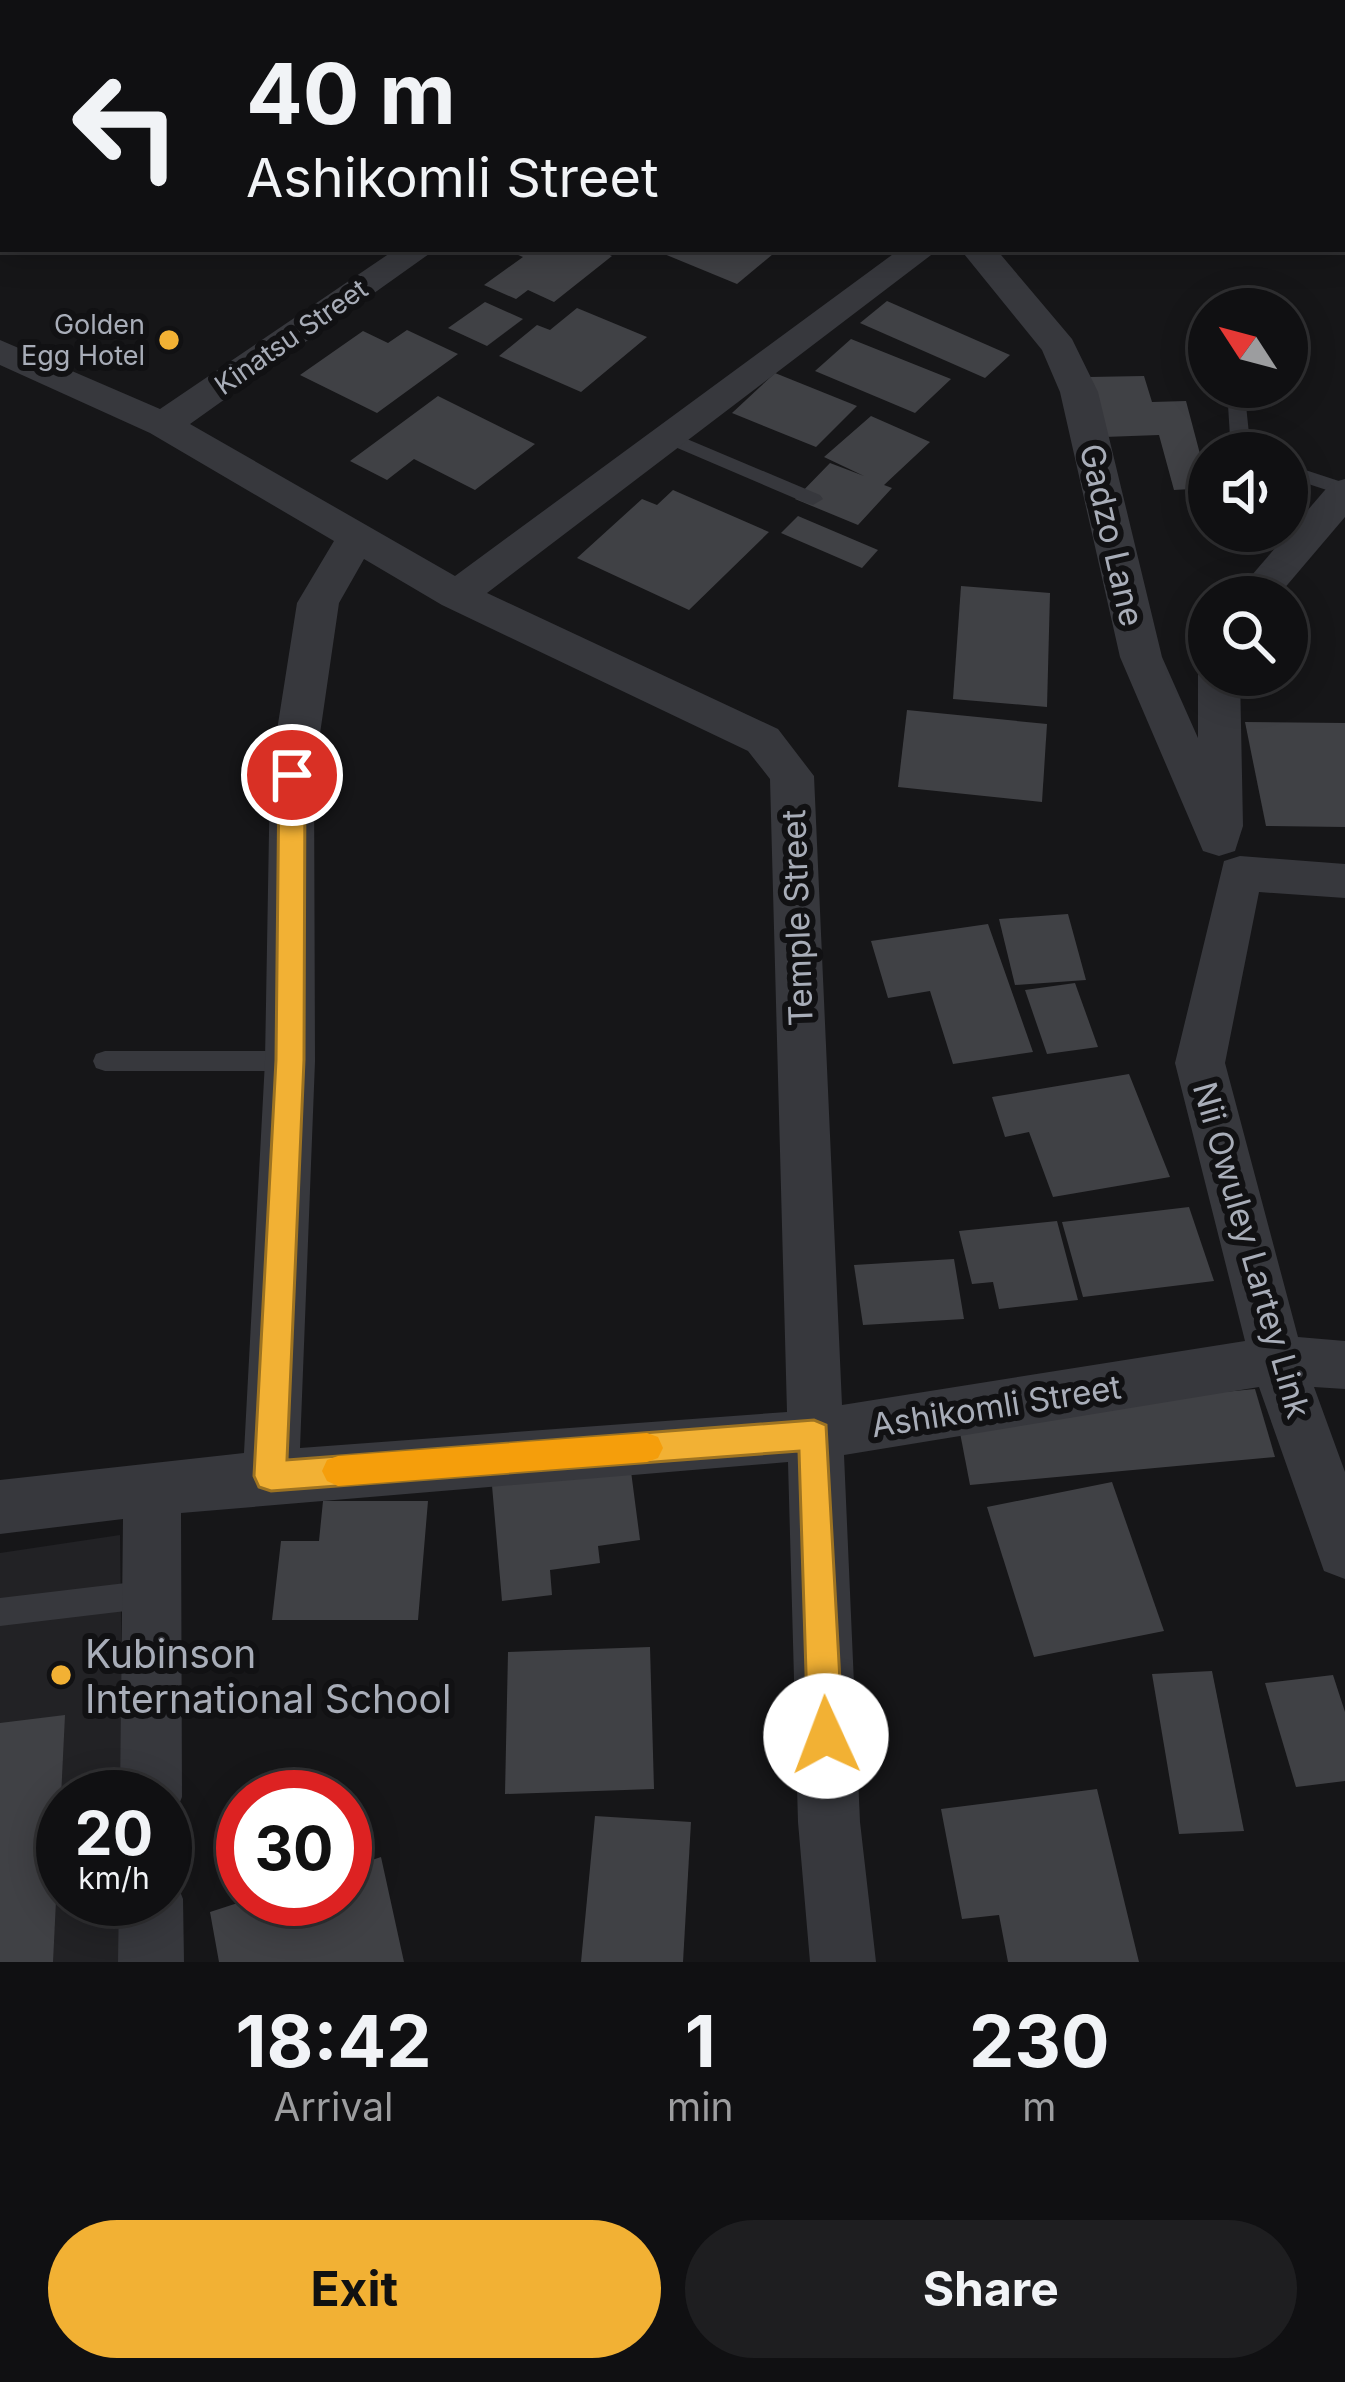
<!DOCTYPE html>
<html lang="en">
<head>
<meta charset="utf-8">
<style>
  :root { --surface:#101012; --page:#1e1e20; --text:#f1f3f6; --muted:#9c9d9f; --line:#303032; --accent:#f2b134 }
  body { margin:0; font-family:Inter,sans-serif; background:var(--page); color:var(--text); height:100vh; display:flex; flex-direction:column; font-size:45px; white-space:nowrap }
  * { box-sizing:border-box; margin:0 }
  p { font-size:39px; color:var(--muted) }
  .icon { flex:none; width:66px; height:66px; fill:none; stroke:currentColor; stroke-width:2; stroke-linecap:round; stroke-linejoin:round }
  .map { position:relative; height:1962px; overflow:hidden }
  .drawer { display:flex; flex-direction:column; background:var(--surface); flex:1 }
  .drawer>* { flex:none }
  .hud { position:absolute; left:0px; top:0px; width:1347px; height:252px; box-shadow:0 6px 30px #0003,0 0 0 3px var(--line); background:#101012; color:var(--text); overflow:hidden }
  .needle { width:78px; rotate:306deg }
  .controls { position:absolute; left:1188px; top:288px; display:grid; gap:24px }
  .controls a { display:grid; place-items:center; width:120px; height:120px; border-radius:50%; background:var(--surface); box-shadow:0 6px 30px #0003,0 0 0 3px var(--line); font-size:60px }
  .speed { position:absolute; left:36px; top:1770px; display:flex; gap:24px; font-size:60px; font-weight:700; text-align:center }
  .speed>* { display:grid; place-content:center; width:156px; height:156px; border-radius:50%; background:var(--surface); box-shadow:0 6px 30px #0003,0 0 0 3px var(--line); line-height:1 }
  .speed small { font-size:30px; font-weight:400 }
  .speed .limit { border:18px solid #d22; background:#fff; color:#111 }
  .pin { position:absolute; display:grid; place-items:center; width:102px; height:102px; color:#fff; margin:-51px; border:6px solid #fff; border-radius:50%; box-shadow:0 3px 12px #0007 }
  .me { position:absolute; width:132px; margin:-66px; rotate:358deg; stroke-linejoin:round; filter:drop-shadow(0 0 9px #0008) }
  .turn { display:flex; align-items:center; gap:42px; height:252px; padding:0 48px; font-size:54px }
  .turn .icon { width:156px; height:156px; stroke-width:2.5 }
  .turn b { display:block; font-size:84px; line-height:102px }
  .eta { display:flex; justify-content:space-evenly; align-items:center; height:204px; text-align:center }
  .eta b { font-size:72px; font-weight:700; line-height:84px }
  .button { display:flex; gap:24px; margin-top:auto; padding:24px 48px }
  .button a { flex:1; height:138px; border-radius:72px; background:var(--accent); color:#111; font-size:48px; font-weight:700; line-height:138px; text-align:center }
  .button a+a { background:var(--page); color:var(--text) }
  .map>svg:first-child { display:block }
  .built { fill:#222225 }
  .building { fill:#404145 }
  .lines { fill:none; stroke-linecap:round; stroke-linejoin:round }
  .lane { fill:#37383d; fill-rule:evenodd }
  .street { fill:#37383d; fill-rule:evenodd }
  .route { fill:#f2b134; stroke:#9d7322; stroke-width:3 }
  .slow { fill:#f59e0b }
  .poi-dot { fill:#f2b134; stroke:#111113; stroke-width:4.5 }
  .labels { text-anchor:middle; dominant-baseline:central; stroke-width:12; stroke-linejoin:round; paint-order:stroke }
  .far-poi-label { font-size:27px; fill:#a8adb8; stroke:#111113; text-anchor:end }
  .far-street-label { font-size:27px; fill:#a8adb8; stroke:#111113 }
  .street-label { font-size:33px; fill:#a8adb8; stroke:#111113 }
  .near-poi-label { font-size:39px; fill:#a8adb8; stroke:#111113; text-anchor:start }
</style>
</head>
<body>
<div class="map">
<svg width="1345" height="1962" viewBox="0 0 1345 1962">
  <rect width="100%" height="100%" fill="#161618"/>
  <polygon class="built" points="120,1535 123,1797 63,1797 63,1899 124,1899 124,1962 0,1962 0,1553"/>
  <g class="building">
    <polygon points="504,249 596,249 612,256 554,302 528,290 516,299 484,285 523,257"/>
    <polygon points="652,249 779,249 737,284"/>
    <polygon points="887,301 1010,355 985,378 860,323"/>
    <polygon points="485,302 523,319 487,346 448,328"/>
    <polygon points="577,308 647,337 581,392 499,356 537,325 550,330"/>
    <polygon points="407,330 458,354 377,413 300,375 363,331 388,343"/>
    <polygon points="851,339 951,379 915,413 815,371"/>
    <polygon points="775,373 857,406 816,447 732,413"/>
    <polygon points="1144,376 1152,402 1186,401 1209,488 1174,490 1159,435 1104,437 1089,377"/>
    <polygon points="438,396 535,444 475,490 414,459 387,480 350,461"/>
    <polygon points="871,416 930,442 884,485 892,488 858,525 795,499 830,463 864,476 824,457"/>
    <polygon points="673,490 769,532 689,610 577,558 642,499 657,505"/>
    <polygon points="798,516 878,550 862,568 781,533"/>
    <polygon points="961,586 1050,593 1047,707 953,699"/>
    <polygon points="907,710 1047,724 1042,802 898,787"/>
    <polygon points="1245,722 1345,723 1345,827 1266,826"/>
    <polygon points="1068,914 1086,980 1015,985 999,919"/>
    <polygon points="988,924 1033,1052 953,1064 930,991 888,998 871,941"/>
    <polygon points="1075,983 1098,1047 1047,1054 1025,990"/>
    <polygon points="1129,1074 1170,1177 1053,1197 1029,1132 1005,1137 992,1097"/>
    <polygon points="1189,1207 1214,1281 1083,1297 1062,1222"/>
    <polygon points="1057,1221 1078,1300 999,1309 993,1282 972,1284 959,1231"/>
    <polygon points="954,1259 964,1319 863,1325 854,1265"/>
    <polygon points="1255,1389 1275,1457 970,1485 957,1417"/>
    <polygon points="629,1456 640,1540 598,1546 600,1563 550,1570 552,1595 502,1601 491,1474"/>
    <polygon points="1112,1482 1164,1631 1034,1657 987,1507"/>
    <polygon points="323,1501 428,1501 418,1620 272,1620 281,1541 319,1541"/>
    <polygon points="650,1647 654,1789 505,1794 508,1652"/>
    <polygon points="1212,1671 1244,1831 1179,1834 1152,1674"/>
    <polygon points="1333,1675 1345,1712 1345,1781 1296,1787 1265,1683"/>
    <polygon points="65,1715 53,1962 0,1962 0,1723"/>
    <polygon points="1097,1789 1139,1962 1008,1962 999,1915 962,1919 941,1809"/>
    <polygon points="595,1816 691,1822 683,1962 581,1962"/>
    <polygon points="381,1857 404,1962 219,1962 210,1912 250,1899 345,1899 345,1869"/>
  </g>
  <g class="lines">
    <g class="lane">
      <polygon points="1198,332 1209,340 1209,362 1202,360 1189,337"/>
      <polygon points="1218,387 1236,387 1246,405 1251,453 1231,453 1228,405"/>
      <polygon points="668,431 820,495 823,499 813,505 806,503 661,441 661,433"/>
      <polygon points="1287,464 1345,483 1345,496 1287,477"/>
      <polygon points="105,1051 290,1051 299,1054 302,1061 299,1068 290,1071 105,1071 96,1068 93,1061 96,1054"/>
      <polygon points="151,1580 161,1584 166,1594 161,1604 151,1608 0,1626 0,1598"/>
    </g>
    <g class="street">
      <polygon points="794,0 830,0 832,3 796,3"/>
      <polygon points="3,185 3,205 0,206 0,186"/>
      <rect x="1344" y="192" width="1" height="20"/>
      <path d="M396,249H436L190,424L455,576L900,249H939L487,593L778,729L814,776L842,1405L1245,1341L1175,1063L1224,861L1240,856L1345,864V898L1259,892L1225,1063L1298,1337L1345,1341V1389L1314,1387L1345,1472V1579L1324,1571L1259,1387L844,1455L860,1822L876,1962H810L798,1822L788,1462L181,1513L182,1797L173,1819L165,1822V1797H120L123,1519L0,1534V1480L244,1453L265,1061L270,775L297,603L334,541L150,433L0,365V340L160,409ZM364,559L442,605L748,751L770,779L787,1412L300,1448L315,1061L314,775L339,603Z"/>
      <polygon points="960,249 996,249 1072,339 1098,392 1162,657 1198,738 1198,675 1204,665 1209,663 1209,675 1240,675 1243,826 1235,851 1219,856 1203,851 1120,657 1060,392 1042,350"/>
      <polygon points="1345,479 1345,517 1277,597 1233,597 1331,483"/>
      <polygon points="165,1873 174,1876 183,1899 184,1962 118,1962 119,1899 165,1899"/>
    </g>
  </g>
  <polygon class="route" points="292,766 305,775 304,1060 287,1460 814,1420 826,1425 843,1736 838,1748 826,1753 814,1748 808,1736 799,1451 271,1491 259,1487 254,1476 276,1060 279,775"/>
  <polygon class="slow" points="647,1433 658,1437 663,1448 658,1458 647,1462 338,1486 327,1481 322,1471 327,1460 338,1456"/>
  <g class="poi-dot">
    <circle cx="169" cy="340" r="12"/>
    <circle cx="61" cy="1675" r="12"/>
  </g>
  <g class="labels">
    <g class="far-poi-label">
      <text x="145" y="324">Golden<tspan x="145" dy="31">Egg Hotel</tspan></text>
    </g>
    <g class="far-street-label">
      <text transform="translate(291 337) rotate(-35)">Kinatsu Street</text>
    </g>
    <g class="street-label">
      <text transform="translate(1112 535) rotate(77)">Gadzo Lane</text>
      <text transform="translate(797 918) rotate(-92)">Temple Street</text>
      <text transform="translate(1252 1250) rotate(74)">Nii Owuley Lartey Link</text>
      <text transform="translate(996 1406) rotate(-9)">Ashikomli Street</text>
    </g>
    <g class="near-poi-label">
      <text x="85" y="1653">Kubinson<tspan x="85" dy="45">International School</tspan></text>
    </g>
  </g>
</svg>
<div class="controls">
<a><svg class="needle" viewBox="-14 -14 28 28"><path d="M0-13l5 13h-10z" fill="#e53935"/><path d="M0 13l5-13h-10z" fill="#9c9d9f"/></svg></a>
<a><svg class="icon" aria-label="sound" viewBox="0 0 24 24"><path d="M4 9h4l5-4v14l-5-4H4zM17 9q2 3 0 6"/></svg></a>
<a><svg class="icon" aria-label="search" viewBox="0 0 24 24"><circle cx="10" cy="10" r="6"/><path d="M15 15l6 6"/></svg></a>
</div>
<div class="speed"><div>20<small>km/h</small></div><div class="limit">30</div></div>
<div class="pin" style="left:292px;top:775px;background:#d93025"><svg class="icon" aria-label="arrive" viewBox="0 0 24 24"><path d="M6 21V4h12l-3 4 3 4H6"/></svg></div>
<svg class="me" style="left:826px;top:1736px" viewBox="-20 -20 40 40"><circle r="19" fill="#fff"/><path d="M0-13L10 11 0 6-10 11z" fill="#f2b134"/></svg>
<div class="hud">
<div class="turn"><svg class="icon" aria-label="left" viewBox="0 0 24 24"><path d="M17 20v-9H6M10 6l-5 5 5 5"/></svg><div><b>40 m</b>Ashikomli Street</div></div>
</div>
</div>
<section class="drawer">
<div class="eta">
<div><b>18:42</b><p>Arrival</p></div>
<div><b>1</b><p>min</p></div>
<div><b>230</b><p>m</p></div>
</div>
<div class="button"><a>Exit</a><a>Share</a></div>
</section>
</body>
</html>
